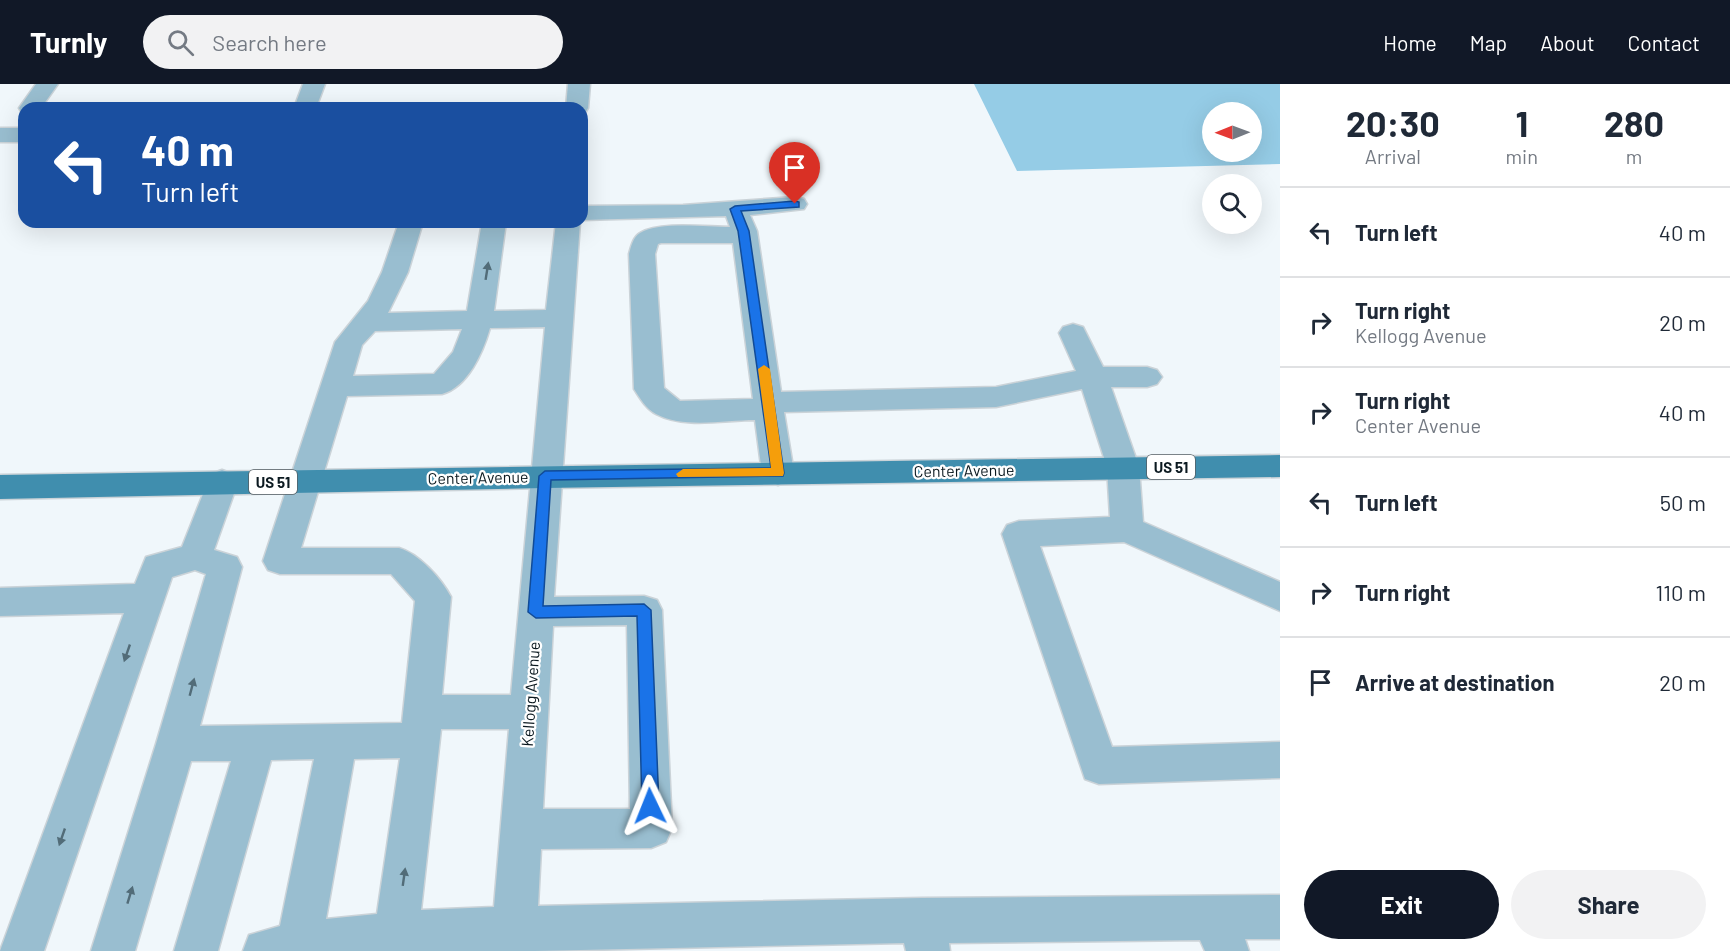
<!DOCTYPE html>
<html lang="en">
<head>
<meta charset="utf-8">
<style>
  :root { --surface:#fff; --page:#f2f2f3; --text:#1f2937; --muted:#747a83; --line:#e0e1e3; --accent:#111827 }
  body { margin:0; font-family:Barlow,sans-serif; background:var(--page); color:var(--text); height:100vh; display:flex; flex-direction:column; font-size:22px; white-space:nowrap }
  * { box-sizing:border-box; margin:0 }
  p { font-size:20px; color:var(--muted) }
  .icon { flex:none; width:33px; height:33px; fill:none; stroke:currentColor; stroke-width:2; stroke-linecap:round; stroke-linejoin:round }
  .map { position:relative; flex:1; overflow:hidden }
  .panel { display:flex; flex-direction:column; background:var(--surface); width:450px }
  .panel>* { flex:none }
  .top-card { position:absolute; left:18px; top:18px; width:570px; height:126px; border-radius:18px; box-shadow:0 6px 24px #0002; background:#1a4fa0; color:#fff; overflow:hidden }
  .needle { width:39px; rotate:269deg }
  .tools { position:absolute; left:1202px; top:18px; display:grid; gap:12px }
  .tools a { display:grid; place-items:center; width:60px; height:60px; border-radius:50%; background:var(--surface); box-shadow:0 6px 24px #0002; font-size:30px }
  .pin { position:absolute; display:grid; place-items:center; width:51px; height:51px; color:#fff; margin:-62px -26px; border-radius:50% 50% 50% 0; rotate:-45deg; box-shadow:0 0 6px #0007 }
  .pin .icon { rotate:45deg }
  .me { position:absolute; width:66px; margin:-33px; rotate:358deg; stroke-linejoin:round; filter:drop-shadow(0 0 4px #0008) }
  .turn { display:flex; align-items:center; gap:21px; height:126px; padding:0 24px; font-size:27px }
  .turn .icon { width:78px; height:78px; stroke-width:2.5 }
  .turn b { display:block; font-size:42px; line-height:51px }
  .eta { display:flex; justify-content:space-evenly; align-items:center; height:102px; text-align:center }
  .eta b { font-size:36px; font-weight:700; line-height:42px }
  .button { display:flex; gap:12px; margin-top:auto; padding:12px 24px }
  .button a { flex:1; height:69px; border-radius:36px; background:var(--accent); color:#fff; font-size:24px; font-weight:700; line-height:69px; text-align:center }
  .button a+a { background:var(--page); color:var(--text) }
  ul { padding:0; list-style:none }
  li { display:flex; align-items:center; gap:18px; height:90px; padding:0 24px; border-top:2px solid var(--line) }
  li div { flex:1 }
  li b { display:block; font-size:22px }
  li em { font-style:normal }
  header { display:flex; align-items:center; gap:36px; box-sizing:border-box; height:84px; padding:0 30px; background:var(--accent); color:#fff }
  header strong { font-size:28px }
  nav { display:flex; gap:33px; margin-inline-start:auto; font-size:21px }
  .search { width:420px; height:54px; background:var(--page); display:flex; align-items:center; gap:15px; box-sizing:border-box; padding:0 21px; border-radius:33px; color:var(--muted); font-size:22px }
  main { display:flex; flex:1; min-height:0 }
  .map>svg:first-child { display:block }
  .green { fill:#95cce6; fill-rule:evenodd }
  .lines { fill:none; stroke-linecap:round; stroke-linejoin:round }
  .minor-casing { stroke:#cbd3d8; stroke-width:3 }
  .major-casing { stroke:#cbd3d8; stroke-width:3 }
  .minor { fill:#99bed0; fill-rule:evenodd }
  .major { fill:#408eae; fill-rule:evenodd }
  .oneway { fill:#526c78 }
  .route { fill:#1a73e8; stroke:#114b97; stroke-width:1.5 }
  .slow { fill:#f59e0b }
  .labels { text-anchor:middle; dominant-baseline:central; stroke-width:4.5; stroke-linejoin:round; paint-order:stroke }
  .shield { fill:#fff; stroke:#545e63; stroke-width:1.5 }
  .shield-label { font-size:15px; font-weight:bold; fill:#0b1920 }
  .street-label { font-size:16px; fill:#0b1920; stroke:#fff }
</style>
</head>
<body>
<header>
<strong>Turnly</strong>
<div class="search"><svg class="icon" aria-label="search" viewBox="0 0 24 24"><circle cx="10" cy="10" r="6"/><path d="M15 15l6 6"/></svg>Search here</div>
<nav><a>Home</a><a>Map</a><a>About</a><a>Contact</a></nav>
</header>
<main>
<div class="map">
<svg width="1280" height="867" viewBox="0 0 1280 867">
  <rect width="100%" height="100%" fill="#f0f7fb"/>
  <path class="green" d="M974,0H1280V80L1017,87ZM1212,28H1251V68H1212Z"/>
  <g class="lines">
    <g class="minor-casing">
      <g id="minor">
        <polygon points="36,0 58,0 41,24 24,24 22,29 19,24"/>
        <polygon points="303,0 325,0 316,24 294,24"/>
        <polygon points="568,0 590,0 588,24 585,29 582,29 582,24 566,24"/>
        <rect x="0" y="44" width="24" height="14"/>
        <path d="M795,113L804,115L807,120L804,125L750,131L757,147L781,308L996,303L1076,287L1059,249L1063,243L1073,240L1083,243L1103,283H1147L1157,286L1162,293L1157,300L1147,303H1111L1139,383L1143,438L1280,498V527L1124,458L1040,462L1112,663L1280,658V694L1099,700L1085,695L1002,450L1007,441L1019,437L1110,433L1107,383L1082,305L996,323L784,328L794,389L789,397L778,401L767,397L762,389L755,336C725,336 684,345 656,330C646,325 640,314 634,305L629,170C631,163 633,153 640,149C659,137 707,143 730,143L726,132L582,136V122L683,121ZM661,159H733L753,315L680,317L664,304L655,170L658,160Z"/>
        <path d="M399,138H423L408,188L388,229L467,227L482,138H506L494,227L546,226L556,138H580L554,513L644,512L657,516L662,526L672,744L666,758L651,764L541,765L538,822L922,814L1280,811V855H1245L1249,867H1205L1200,856L949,859L950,867H906L904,859L535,867H243L249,851L280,842L314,675L271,676L218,867H174L231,677H191L135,867H91L156,660L206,490L195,486L172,493L44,867H0L124,529L0,532V504L135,500L146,473L182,463L211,390L222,386L233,390L238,398L214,466L237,473L242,483L200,642L402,639L415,517L391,490H280L268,486L263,477L335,258L368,217L382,188ZM545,243L511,611H442L451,513C441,494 419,470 399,464H301L347,312L442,310C468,303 483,268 490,244ZM462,245L453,268L434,290L353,292L362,261L375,247ZM627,541L630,725H543L553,542ZM441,645H509L494,823L421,826ZM400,674L377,830L326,835L354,675Z"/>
      </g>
    </g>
    <g class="major-casing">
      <polygon id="major" points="1280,371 1280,393 545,404 0,415 0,391"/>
    </g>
    <use href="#minor" class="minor"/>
    <use href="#major" class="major"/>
  </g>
  <defs><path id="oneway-solid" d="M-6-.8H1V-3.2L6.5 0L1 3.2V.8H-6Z" transform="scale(1.5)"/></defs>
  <g class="oneway">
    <use href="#oneway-solid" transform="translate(487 187) rotate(-81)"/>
    <use href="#oneway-solid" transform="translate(127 569) rotate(109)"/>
    <use href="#oneway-solid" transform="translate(192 603) rotate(-75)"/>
    <use href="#oneway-solid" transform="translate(62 753) rotate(109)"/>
    <use href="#oneway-solid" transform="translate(404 793) rotate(-82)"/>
    <use href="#oneway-solid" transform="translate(130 811) rotate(-73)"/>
  </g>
  <polygon class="route" points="795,117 799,118 799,123 741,127 749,147 784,389 783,392 551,396 543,522 644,520 651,526 659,722 656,728 650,730 644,728 642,722 637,532 536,534 528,528 539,392 545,387 771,384 738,147 730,125 735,122"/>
  <polygon class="slow" points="764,281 770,285 784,389 783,392 678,393 676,390 683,385 771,384 758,285"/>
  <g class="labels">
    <g class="shield">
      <rect x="1147" y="371" width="48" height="24" rx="4.5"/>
      <rect x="249" y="386" width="48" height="24" rx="4.5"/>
    </g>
    <g class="shield-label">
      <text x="1171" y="383">US 51</text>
      <text x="273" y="398">US 51</text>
    </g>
    <g class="street-label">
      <text transform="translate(964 386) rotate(-1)">Center Avenue</text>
      <text transform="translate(478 393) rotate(-1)">Center Avenue</text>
      <text transform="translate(530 610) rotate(-86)">Kellogg Avenue</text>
    </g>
  </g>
</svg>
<div class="tools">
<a><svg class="needle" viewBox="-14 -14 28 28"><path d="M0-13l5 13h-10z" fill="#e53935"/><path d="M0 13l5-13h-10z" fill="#747a83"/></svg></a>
<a><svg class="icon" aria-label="search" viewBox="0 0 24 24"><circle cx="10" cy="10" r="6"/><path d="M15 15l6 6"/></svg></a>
</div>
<div class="pin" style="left:795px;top:120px;background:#d93025"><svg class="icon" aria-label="arrive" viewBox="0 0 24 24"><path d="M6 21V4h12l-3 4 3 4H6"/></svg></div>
<svg class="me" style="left:650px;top:722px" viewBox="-20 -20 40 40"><path d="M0-17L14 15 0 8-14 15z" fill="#1a73e8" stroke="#fff" stroke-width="4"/></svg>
<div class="top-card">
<div class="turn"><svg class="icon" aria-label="left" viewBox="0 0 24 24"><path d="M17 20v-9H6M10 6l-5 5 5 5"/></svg><div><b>40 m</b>Turn left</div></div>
</div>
</div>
<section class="panel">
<div class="eta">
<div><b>20:30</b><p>Arrival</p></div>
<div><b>1</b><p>min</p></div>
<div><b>280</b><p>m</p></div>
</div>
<ul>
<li><svg class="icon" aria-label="left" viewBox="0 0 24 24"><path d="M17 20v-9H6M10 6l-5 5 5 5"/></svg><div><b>Turn left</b></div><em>40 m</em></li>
<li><svg class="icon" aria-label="right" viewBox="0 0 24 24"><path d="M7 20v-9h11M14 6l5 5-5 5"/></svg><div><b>Turn right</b><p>Kellogg Avenue</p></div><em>20 m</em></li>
<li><svg class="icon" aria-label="right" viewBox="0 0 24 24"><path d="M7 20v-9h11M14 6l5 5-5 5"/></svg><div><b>Turn right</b><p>Center Avenue</p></div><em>40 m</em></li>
<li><svg class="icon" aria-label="left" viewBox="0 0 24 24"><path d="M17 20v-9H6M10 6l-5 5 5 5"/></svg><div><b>Turn left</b></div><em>50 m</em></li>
<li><svg class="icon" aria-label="right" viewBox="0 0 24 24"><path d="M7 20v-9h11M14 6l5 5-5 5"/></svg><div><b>Turn right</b></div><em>110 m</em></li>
<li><svg class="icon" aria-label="arrive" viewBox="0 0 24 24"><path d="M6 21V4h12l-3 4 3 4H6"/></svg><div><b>Arrive at destination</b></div><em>20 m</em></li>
</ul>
<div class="button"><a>Exit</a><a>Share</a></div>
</section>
</main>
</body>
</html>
